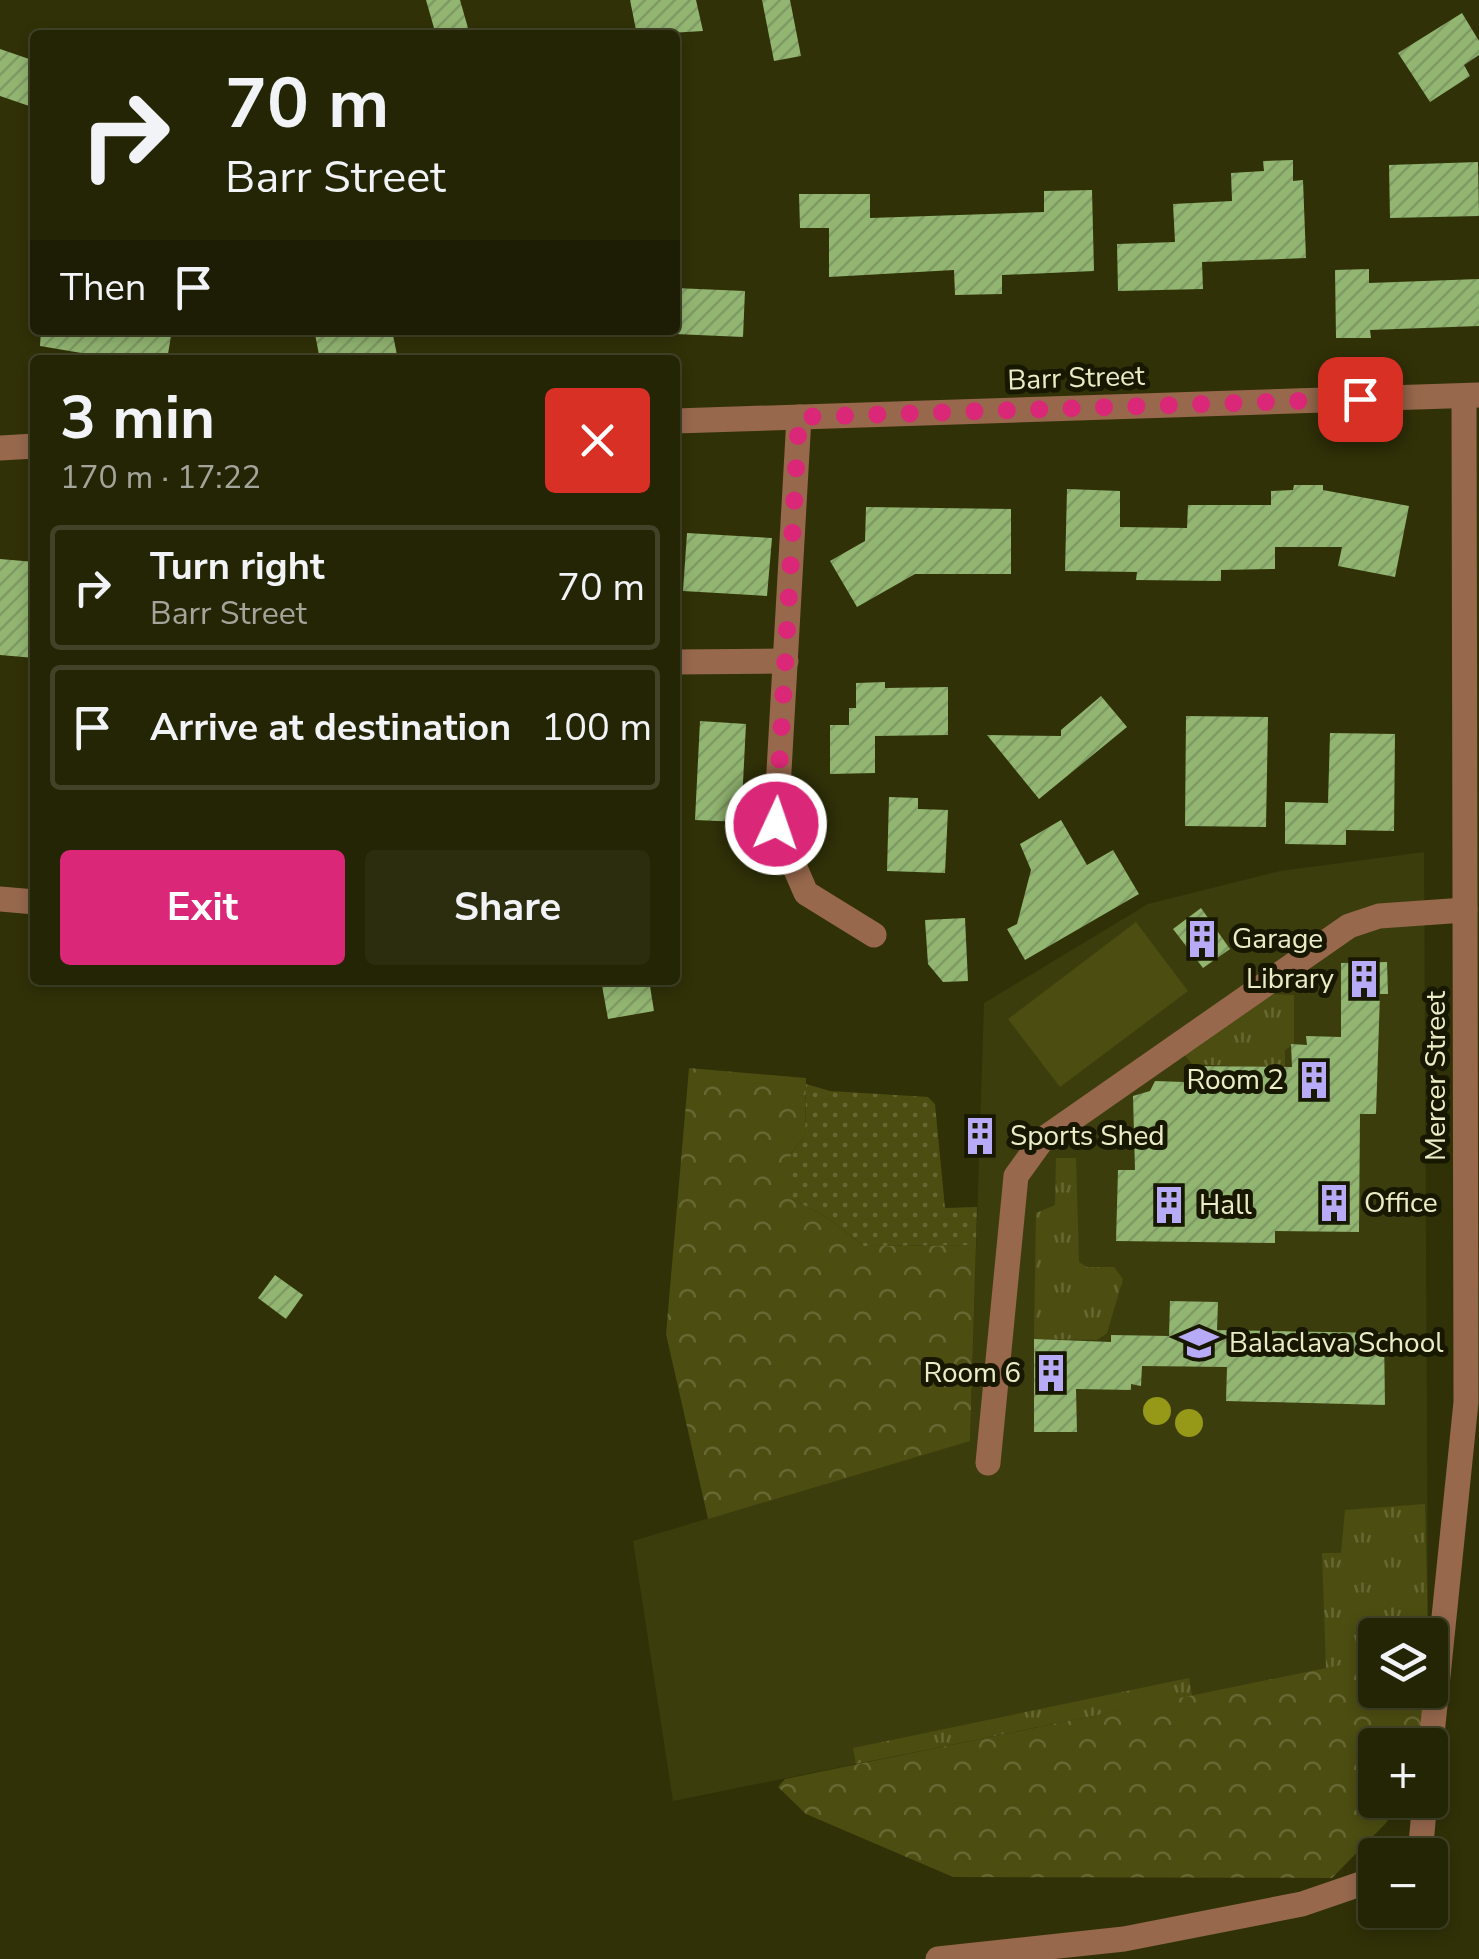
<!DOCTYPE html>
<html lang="en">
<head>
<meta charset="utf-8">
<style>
  :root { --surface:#242505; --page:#2c2d0f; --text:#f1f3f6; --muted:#a3a59a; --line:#414227; --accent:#db2777 }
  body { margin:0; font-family:"Nunito Sans",sans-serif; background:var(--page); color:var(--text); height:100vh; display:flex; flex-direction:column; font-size:38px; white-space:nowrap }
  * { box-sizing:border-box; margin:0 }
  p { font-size:32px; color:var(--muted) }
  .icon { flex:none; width:55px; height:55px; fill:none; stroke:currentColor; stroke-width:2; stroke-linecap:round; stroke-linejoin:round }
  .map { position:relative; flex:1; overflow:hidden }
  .side { position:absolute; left:30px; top:355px; width:650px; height:630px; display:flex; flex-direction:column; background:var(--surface); border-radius:10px; box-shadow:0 5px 15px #0003,0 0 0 2px var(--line) }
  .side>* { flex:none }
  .hud { position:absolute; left:30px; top:30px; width:650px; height:305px; border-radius:10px; box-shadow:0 5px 15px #0003,0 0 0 2px var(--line); background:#242505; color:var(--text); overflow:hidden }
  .buttons { position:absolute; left:1358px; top:1618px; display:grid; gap:20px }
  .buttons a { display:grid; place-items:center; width:90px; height:90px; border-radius:10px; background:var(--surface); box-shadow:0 5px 15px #0003,0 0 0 2px var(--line); font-size:50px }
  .pin { position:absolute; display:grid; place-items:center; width:85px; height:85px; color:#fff; margin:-42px; border-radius:20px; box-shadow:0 5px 15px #0006 }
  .me { position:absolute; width:110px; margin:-55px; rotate:3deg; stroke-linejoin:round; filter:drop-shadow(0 0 8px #0008) }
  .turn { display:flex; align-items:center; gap:35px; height:210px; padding:0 30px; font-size:45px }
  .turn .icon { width:130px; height:130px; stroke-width:2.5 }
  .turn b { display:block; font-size:70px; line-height:85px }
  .then { display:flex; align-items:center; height:95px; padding:0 30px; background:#0003; gap:20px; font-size:38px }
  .round { display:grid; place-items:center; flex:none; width:105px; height:105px; border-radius:10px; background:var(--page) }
  .overview { display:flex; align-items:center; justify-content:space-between; height:170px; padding:0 30px }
  h1 { font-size:60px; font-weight:700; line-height:75px }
  .action { display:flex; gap:20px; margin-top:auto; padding:20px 30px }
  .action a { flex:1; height:115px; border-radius:10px; background:var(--accent); color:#fff; font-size:40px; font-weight:700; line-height:115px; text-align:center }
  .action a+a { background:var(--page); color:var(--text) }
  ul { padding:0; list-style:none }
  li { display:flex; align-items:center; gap:30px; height:125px; margin:0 20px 15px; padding:0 10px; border:5px solid var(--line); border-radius:10px }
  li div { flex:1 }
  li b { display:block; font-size:38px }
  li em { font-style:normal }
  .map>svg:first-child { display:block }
  .built { fill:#3c3d0d }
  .grass { fill:url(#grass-tufts) }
  .forest { fill:url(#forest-crowns) }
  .garden { fill:url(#garden-dots) }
  .pitch { fill:#4c4d11 }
  .building { fill:url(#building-hatch) }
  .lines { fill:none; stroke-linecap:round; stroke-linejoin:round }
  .minor { stroke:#97684c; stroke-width:25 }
  .tree { fill:#969818 }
  .route { stroke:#db2777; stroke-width:18; stroke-dasharray:0 32.4 }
  .labels { text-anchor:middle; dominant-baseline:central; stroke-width:10; stroke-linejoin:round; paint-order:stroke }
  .street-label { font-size:28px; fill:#eaedc7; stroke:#181800 }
  .poi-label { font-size:28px; fill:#eaedc7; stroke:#181800; text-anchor:start }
</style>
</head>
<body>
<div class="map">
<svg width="1479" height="1959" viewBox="0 0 1479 1959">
  <defs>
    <pattern id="grass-tufts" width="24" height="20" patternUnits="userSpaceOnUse" patternTransform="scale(2.5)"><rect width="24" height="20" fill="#4c4d11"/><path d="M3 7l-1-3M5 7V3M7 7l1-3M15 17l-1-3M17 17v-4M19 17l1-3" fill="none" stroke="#666732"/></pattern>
    <pattern id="forest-crowns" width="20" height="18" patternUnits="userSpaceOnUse" patternTransform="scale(2.5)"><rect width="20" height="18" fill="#4c4d11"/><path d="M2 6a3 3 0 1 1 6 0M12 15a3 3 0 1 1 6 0" fill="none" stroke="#666732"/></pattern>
    <pattern id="garden-dots" width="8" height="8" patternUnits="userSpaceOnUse" patternTransform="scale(2.5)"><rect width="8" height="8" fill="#4c4d11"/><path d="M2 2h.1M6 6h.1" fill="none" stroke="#666732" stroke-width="1.8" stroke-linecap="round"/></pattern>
    <pattern id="building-hatch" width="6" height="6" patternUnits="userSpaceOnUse" patternTransform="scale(2.5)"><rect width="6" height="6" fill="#92b571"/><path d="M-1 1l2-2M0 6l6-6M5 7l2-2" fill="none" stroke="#7f9a64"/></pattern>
  </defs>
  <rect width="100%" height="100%" fill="#303107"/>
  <polygon class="built" points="1424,852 1428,1635 1375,1635 1375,1659 673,1801 633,1541 970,1440 984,1003 1148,904 1280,871"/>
  <g class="grass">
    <polygon points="1269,994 1294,995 1294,1044 1285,1050 1285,1127 1251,1067 1192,1064 1183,1053"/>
    <polygon points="1056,1158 1076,1158 1079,1262 1087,1267 1114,1267 1123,1279 1107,1333 1097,1340 1034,1339 1036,1213 1055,1205"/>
    <polygon points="1425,1504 1428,1635 1375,1635 1375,1659 1326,1669 1322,1553 1341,1553 1345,1510"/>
    <polygon points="1189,1678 1192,1696 856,1764 853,1748"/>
  </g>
  <g class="forest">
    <polygon points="689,1068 806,1078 805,1136 791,1153 792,1199 825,1216 864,1246 976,1245 970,1441 708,1519 666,1334"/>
    <polygon points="1375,1658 1375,1690 1425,1690 1420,1745 1375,1745 1375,1800 1400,1800 1386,1823 1332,1878 953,1877 806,1814 778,1787 785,1779"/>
  </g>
  <polygon class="garden" points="806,1084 830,1091 928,1097 935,1104 945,1208 977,1207 976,1245 864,1246 825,1216 792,1199 787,1174 791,1153 805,1136"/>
  <polygon class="pitch" points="1136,922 1188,991 1060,1087 1008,1019"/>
  <g class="building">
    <polygon points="426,0 460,0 468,28 436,35"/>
    <polygon points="630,0 696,0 703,31 637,35"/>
    <polygon points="762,0 790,0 801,56 774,61"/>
    <polygon points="1462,13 1479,41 1479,55 1464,65 1470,76 1430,102 1398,53"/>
    <polygon points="0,49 35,61 35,108 0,96"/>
    <polygon points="1293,160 1293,181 1303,180 1306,258 1202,262 1203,289 1118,291 1117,244 1175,242 1173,204 1232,201 1231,173 1264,171 1263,161"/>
    <polygon points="1478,162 1479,216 1390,218 1389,165"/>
    <polygon points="1092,190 1094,271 1002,275 1002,294 955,295 954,270 829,277 829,228 800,228 799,194 870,194 870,218 1044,212 1044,191"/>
    <polygon points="1369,269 1369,283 1479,279 1479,326 1370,330 1371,338 1336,338 1335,270"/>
    <polygon points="675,288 745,291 743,337 675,334"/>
    <polygon points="41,330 172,330 167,360 124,354 123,360 40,346"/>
    <polygon points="337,330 392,330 397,355 320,360 315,334"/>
    <polygon points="1294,485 1323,485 1323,490 1409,506 1395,577 1338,566 1342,547 1275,547 1275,569 1221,570 1221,581 1136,580 1137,572 1065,571 1067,489 1120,491 1120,527 1187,528 1188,505 1271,505 1271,491 1293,490"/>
    <polygon points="866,507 1011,509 1011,574 915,574 857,607 830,561 865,541"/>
    <polygon points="687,533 772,538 767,596 683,591"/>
    <polygon points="0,559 35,562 35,658 0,655"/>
    <polygon points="885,682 885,688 948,687 948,735 875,736 875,773 830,774 830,725 849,725 849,708 856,708 856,683"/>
    <polygon points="1101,696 1127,727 1039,799 987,735 1061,736 1061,730"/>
    <polygon points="1186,716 1268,717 1266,827 1185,826"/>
    <polygon points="700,721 746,724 741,822 695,820"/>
    <polygon points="1330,733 1395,734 1394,831 1346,830 1346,845 1285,844 1285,802 1328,803"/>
    <polygon points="889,797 918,798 918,809 948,810 945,873 887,871"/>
    <polygon points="1061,820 1087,865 1113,850 1139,894 1025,960 1007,929 1017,924 1031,870 1020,844"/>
    <polygon points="1201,908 1230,949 1203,968 1173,929"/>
    <polygon points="965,918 968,981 943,982 928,964 925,920"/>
    <polygon points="1387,962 1388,994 1380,994 1376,1114 1360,1114 1359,1232 1275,1231 1275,1243 1116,1241 1118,1170 1135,1170 1133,1096 1150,1091 1155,1081 1184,1082 1185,1066 1292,1067 1291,1044 1307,1045 1306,1036 1341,1037 1341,963"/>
    <polygon points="601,980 649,980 654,1011 608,1019"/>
    <polygon points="275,1275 303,1295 286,1319 258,1298"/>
    <polygon points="1170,1301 1218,1302 1217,1330 1384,1333 1385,1405 1226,1401 1227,1367 1142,1366 1141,1386 1131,1384 1131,1390 1076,1389 1077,1432 1034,1432 1034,1339 1111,1342 1111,1335 1169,1336"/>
  </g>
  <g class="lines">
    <g class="minor">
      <polyline points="799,417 776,824 806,893 874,935"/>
      <polyline points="675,421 1479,395"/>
      <polyline points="0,448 35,446"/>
      <polyline points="675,662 786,661"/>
      <polyline points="0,899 35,902"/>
      <polyline points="988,1463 1016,1176 1042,1140 1349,926 1379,916 1465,910"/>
      <polyline points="1430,1754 1466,1402 1464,396"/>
      <polyline points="1420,1855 1425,1800"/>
      <polyline points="938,1959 1124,1939 1302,1904 1375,1879"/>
    </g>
  </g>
  <g class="tree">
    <circle cx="1157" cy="1411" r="14"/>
    <circle cx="1189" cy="1423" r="14"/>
  </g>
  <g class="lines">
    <polyline class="route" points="776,824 799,417 1360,399"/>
  </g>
  <defs>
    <g id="building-bare" transform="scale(3)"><path d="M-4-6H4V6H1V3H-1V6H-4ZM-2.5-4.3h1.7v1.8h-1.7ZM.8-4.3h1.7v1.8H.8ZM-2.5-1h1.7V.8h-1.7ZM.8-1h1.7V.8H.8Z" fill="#b7abf8" stroke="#181800" stroke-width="2.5" paint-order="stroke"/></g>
    <g id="school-bare" transform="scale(3)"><path d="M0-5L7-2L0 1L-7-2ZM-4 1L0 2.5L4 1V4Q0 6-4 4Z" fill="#b7abf8" stroke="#181800" stroke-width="2.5" paint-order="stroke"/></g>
  </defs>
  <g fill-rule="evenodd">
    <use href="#building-bare" x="1202" y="939"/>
    <use href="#building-bare" x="1364" y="979"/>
    <use href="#building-bare" x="1314" y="1080"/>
    <use href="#building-bare" x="980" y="1136"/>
    <use href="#building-bare" x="1334" y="1203"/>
    <use href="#building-bare" x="1169" y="1205"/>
    <use href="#school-bare" x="1199" y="1343"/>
    <use href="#building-bare" x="1051" y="1373"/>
  </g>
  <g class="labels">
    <g class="street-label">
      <text transform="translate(1076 378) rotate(-2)">Barr Street</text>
      <text transform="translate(1436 1076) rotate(-90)">Mercer Street</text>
    </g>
    <g class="poi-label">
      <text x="1232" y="939">Garage</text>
      <text x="1334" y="979" text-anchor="end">Library</text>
      <text x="1284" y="1080" text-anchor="end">Room 2</text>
      <text x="1010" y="1136">Sports Shed</text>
      <text x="1364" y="1203">Office</text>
      <text x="1199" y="1205">Hall</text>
      <text x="1229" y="1343">Balaclava School</text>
      <text x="1021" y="1373" text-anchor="end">Room 6</text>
    </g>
  </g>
</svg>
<div class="buttons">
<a><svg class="icon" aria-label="layers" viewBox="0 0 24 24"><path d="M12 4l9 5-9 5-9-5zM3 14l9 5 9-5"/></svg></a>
<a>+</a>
<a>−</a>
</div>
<div class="pin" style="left:1360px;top:399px;background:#d93025"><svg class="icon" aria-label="arrive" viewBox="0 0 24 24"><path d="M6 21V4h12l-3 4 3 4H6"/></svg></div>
<svg class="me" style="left:776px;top:824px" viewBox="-20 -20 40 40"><circle r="17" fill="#db2777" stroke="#fff" stroke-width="3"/><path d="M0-11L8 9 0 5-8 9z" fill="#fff"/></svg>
<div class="hud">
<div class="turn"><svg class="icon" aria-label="right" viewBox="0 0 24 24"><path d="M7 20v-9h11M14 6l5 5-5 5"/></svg><div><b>70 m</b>Barr Street</div></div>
<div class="then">Then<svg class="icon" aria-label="arrive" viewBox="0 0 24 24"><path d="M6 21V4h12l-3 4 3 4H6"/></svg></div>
</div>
<section class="side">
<div class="overview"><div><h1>3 min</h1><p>170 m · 17:22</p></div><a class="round" style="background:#d93025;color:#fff"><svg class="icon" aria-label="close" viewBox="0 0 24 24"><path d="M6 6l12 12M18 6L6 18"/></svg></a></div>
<ul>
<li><svg class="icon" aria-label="right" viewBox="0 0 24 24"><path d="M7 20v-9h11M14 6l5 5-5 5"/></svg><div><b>Turn right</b><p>Barr Street</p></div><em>70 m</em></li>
<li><svg class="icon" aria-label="arrive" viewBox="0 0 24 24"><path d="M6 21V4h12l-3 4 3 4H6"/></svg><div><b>Arrive at destination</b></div><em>100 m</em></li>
</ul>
<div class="action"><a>Exit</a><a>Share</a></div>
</section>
</div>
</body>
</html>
